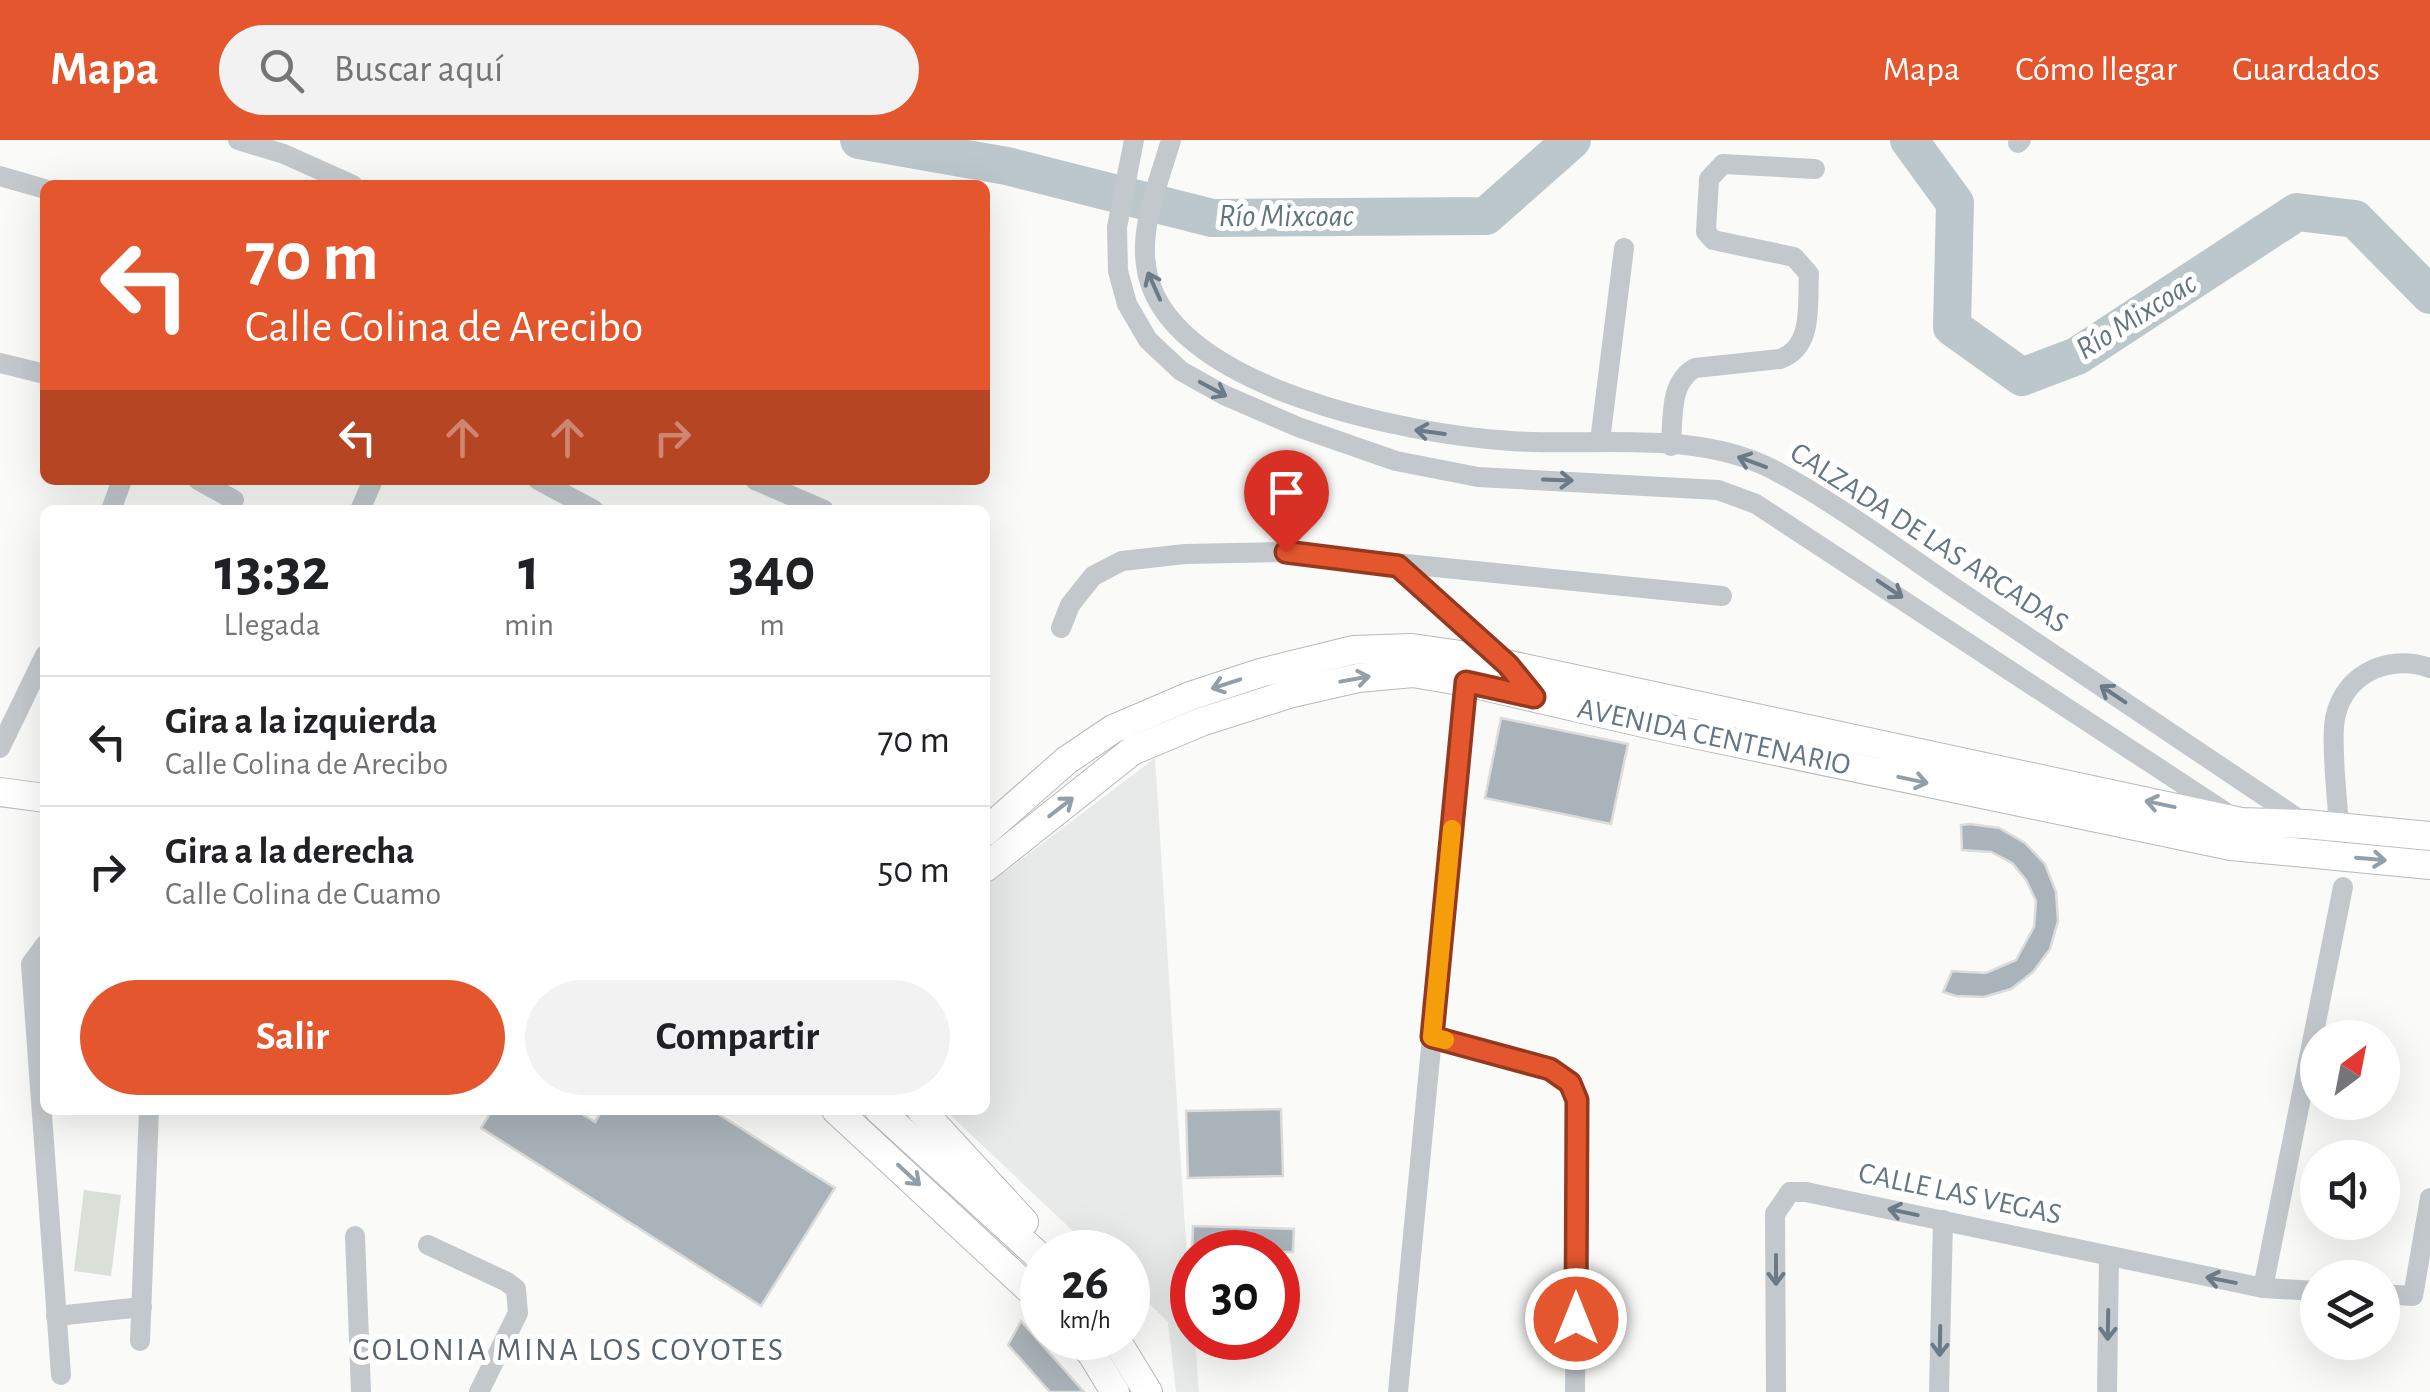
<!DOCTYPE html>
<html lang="es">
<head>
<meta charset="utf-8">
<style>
  :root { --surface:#fff; --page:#f2f2f2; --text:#202124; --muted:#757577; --line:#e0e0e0; --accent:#e4572e }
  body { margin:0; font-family:"Alegreya Sans",sans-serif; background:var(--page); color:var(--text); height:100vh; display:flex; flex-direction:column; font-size:38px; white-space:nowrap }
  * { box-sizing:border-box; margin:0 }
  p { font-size:32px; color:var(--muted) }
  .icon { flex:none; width:55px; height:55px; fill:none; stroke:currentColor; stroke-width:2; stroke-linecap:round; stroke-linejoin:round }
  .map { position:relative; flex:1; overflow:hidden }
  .details { position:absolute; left:40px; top:365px; width:950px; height:610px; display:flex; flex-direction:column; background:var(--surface); border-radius:15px; box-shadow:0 10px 40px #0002 }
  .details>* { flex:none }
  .guide { position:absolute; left:40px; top:40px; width:950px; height:305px; border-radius:15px; box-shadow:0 10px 40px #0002; background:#e4572e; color:#fff; overflow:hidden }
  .needle { width:65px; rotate:32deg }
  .tools { position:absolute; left:2300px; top:880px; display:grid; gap:20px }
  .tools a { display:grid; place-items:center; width:100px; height:100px; border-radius:50%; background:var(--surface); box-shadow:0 10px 40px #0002; font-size:50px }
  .speed { position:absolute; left:1020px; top:1090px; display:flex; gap:20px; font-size:50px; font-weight:700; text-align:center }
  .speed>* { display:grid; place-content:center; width:130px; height:130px; border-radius:50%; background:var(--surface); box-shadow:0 10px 40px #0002; line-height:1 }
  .speed small { font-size:25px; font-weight:400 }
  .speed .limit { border:15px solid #d22; background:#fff; color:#111 }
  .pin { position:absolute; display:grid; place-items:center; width:85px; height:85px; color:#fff; margin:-102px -42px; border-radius:50% 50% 50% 0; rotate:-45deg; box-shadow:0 0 10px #0007 }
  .pin .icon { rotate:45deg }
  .me { position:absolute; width:110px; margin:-55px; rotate:0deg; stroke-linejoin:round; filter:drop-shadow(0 0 8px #0008) }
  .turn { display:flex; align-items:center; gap:35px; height:210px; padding:0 40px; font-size:45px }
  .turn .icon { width:130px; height:130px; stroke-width:2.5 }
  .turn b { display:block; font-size:70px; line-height:85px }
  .lanes { display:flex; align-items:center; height:95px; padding:0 40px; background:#0003; justify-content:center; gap:50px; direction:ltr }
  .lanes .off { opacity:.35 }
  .eta { display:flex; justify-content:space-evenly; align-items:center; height:170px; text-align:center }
  .eta b { font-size:60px; font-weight:700; line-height:70px }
  .primary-button { display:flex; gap:20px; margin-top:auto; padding:20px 40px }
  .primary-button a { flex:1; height:115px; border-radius:60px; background:var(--accent); color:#fff; font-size:40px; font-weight:700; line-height:115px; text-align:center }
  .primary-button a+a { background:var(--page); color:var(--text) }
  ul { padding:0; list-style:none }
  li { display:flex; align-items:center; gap:30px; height:130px; padding:0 40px; border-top:2px solid var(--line) }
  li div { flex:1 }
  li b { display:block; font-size:38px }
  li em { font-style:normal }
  header { display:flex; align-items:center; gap:60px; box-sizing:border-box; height:140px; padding:0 50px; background:var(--accent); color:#fff }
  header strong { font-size:48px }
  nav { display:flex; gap:55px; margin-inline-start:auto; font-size:35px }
  .search { width:700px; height:90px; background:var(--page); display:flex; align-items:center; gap:25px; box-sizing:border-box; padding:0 35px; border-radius:55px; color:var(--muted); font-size:38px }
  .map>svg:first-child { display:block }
  .built { fill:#e8e9e9 }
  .green { fill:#dadfd7 }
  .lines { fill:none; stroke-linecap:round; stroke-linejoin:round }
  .river { stroke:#bbc7cb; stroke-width:38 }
  .building { fill:#aab3b9; stroke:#dcdcda; stroke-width:2.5 }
  .major-casing { stroke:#b5babe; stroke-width:30 }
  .minor { stroke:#c3c8cc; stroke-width:20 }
  .major { stroke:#fff; stroke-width:28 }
  .oneway { stroke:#6a7a87 }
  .oneway2 { stroke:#939fa8 }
  .route-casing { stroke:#94391e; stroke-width:25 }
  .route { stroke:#e4572e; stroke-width:18 }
  .slow { stroke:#f59e0b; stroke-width:18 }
  .labels { text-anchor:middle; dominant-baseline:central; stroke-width:10; stroke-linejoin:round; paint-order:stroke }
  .street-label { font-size:30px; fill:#657683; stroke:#fff }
  .water-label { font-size:32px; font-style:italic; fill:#60757c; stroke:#fff }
  .neighbourhood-label { font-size:32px; letter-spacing:2.5px; fill:#57646e; stroke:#fff }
</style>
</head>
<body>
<header>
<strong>Mapa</strong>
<div class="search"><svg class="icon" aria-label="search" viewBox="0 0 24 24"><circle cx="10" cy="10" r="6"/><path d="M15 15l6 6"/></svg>Buscar aquí</div>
<nav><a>Mapa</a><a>Cómo llegar</a><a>Guardados</a></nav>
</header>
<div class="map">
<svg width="2430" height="1252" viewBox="0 0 2430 1252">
  <rect width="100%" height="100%" fill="#fafaf8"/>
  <polygon class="built" points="1155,618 1192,1198 1195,1198 1199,1252 1176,1252 1168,1182 1128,1143 1128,1112 1095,1112 945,970 985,970 985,747"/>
  <polygon class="green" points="84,1050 121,1055 111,1136 74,1131"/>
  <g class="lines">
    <g class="river">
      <polyline points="859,0 1007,26 1212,78 1486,76 1572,0"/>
      <polyline points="1909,0 1955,63 1952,187 2022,237 2077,216 2297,72 2355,79 2430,155"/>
    </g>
  </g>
  <g class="building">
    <polygon points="1501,578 1628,604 1611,684 1485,658"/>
    <polygon points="1970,684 1999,688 2025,703 2045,724 2056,752 2058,781 2050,809 2033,832 2011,849 1984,857 1956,856 1943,852 1952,831 1986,833 2016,820 2034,787 2036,761 2026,740 2012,723 1991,712 1962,710 1961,685"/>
    <polygon points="1281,969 1283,1036 1188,1038 1186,971"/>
    <polygon points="492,970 576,970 595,982 602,970 712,970 835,1048 761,1166 481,988"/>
    <polygon points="1193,1086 1294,1089 1293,1112 1192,1112"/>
    <polygon points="1021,1181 1084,1252 1050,1252 1008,1205"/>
  </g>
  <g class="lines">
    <g class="major-casing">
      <g id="major">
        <polyline points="0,652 45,658"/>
        <polyline points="985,692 1067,620 1113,589 1190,556 1260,533 1353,510 1412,508 1468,516 2241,682 2306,684 2430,696"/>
        <polyline points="985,728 1132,611 1201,582 1292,553 1358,538 1413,533 1466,542 1665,588 2231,706 2430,725"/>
        <polyline points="836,970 1042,1161"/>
        <polyline points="879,970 1042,1119"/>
        <polyline points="921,970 1024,1082"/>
        <polyline points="1078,1198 1092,1214 1115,1252"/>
        <polyline points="1115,1198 1148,1252"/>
      </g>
    </g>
    <g class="minor">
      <polyline points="238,0 284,14 353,45"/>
      <polyline points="1134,0 1117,87 1118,131 1127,164 1148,200 1181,231 1224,255 1298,287 1396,321 1478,337 1718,350 1756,364 2233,677"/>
      <path d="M1171,0C1160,39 1140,84 1146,125C1161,248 1412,295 1511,301C1596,307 1694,289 1772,329C1840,365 1904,414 1968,457C2081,533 2193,608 2306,684L2330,716"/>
      <polyline points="2018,3 2021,0"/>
      <polyline points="0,36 45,49"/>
      <polyline points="0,223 45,234"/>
      <polyline points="1600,301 1624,108"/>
      <path d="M1671,306C1673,279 1669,242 1695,228L1780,219C1814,207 1807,165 1809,134L1794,117L1713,100L1706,92L1709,39L1723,24L1815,29"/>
      <polyline points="198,340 234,360"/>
      <polyline points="538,340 594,370"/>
      <polyline points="755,340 824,370"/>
      <polyline points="111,370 122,340"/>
      <polyline points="360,370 373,340"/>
      <polyline points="1398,426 1508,525"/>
      <polyline points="1061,488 1070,465 1093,436 1122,421 1185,414 1287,412 1722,456"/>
      <polyline points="0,608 45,515"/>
      <path d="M2339,687C2337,654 2332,619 2334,586C2338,537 2386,512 2430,528"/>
      <polyline points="45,805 31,824 61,1235"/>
      <polyline points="1432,897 1550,929 1570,943 1577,960 1575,1252"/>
      <polyline points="355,1096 361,1252"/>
      <polyline points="428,1105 507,1142 516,1149 518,1173 479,1252"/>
      <polyline points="2263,1148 2343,747"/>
      <polyline points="2382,1154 2413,1156 2430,1058"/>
      <polyline points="56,1176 142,1167"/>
      <polyline points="140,1201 149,970"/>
      <polyline points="1398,1252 1467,532"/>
      <polyline points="1776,1252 1775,1074 1790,1052 1806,1052 2263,1148 2318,1151"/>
      <polyline points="1939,1252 1943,1080"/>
      <polyline points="2107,1252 2109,1118"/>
    </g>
    <use href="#major" class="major"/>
  </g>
  <defs><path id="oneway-shaft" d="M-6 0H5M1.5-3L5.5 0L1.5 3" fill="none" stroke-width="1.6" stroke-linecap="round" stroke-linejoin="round" transform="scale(2.5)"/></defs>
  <g class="oneway">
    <use href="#oneway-shaft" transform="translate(1154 146) rotate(-114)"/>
    <use href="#oneway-shaft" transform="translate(1213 249) rotate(28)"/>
    <use href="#oneway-shaft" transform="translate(1430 292) rotate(-172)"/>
    <use href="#oneway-shaft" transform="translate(1752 322) rotate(-160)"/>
    <use href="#oneway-shaft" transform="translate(1558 340) rotate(2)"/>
    <use href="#oneway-shaft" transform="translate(1890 449) rotate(34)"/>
    <use href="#oneway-shaft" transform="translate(2113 554) rotate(-146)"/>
    <use href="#oneway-shaft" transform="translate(1903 1072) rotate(-168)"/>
    <use href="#oneway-shaft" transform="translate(1776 1130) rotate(90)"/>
    <use href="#oneway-shaft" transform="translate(2221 1140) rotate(-169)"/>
    <use href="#oneway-shaft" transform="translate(2108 1185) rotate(91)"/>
    <use href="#oneway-shaft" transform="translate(1940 1201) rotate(91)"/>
  </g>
  <g class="oneway2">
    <use href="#oneway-shaft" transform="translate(1355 539) rotate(-10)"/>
    <use href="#oneway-shaft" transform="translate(1226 544) rotate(162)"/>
    <use href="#oneway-shaft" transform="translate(1913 640) rotate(12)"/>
    <use href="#oneway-shaft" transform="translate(2160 664) rotate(-168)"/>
    <use href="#oneway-shaft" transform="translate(1061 667) rotate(-38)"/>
    <use href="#oneway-shaft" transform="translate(2371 719) rotate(5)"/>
    <use href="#oneway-shaft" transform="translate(909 1035) rotate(43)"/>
  </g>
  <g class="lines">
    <g class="route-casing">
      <polyline id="route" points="1286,412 1398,426 1508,525 1534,557 1466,542 1432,897 1550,929 1570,943 1577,960 1576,1179"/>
    </g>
    <use href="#route" class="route"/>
    <polyline class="slow" points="1445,900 1432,897 1452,689"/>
  </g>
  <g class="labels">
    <g class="street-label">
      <text transform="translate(1929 398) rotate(33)">CALZADA DE LAS ARCADAS</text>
      <text transform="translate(1714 597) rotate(12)">AVENIDA CENTENARIO</text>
      <text transform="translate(1960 1054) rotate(12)">CALLE LAS VEGAS</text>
    </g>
    <g class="water-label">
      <text x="1286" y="76">Río Mixcoac</text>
      <text transform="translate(2136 176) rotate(-32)">Río Mixcoac</text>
    </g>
    <g class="neighbourhood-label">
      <text x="569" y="1210">COLONIA MINA LOS COYOTES</text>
    </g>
  </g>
</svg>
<div class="tools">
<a><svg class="needle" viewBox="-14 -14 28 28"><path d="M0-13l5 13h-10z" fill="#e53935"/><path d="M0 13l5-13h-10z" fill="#757577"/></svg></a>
<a><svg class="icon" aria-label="sound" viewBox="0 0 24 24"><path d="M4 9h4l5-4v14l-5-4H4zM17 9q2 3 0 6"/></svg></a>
<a><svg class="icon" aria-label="layers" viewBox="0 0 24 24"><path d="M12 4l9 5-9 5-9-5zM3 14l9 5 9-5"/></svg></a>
</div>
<div class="speed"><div>26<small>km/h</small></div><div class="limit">30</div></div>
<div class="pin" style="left:1286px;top:412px;background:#d93025"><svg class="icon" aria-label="arrive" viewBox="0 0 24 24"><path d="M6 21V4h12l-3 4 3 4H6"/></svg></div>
<svg class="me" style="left:1576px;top:1179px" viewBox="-20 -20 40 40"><circle r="17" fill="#e4572e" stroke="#fff" stroke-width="3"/><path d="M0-11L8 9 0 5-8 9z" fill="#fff"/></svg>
<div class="guide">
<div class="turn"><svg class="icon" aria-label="left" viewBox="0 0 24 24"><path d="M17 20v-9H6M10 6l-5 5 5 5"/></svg><div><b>70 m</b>Calle Colina de Arecibo</div></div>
<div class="lanes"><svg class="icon" aria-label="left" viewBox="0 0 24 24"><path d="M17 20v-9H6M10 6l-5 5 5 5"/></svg><svg class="icon off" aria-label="ahead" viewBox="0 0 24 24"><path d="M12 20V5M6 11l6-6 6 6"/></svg><svg class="icon off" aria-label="ahead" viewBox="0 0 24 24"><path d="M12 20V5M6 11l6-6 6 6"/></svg><svg class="icon off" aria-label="right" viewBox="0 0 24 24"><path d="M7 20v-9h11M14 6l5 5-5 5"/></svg></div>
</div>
<section class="details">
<div class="eta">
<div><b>13:32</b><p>Llegada</p></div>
<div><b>1</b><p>min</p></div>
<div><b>340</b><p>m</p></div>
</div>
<ul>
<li><svg class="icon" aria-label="left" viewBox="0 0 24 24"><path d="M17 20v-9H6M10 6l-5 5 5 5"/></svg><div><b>Gira a la izquierda</b><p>Calle Colina de Arecibo</p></div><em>70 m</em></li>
<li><svg class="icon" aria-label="right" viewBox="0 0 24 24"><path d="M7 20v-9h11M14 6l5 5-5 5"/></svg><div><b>Gira a la derecha</b><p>Calle Colina de Cuamo</p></div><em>50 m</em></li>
</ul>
<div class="primary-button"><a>Salir</a><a>Compartir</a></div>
</section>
</div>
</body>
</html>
